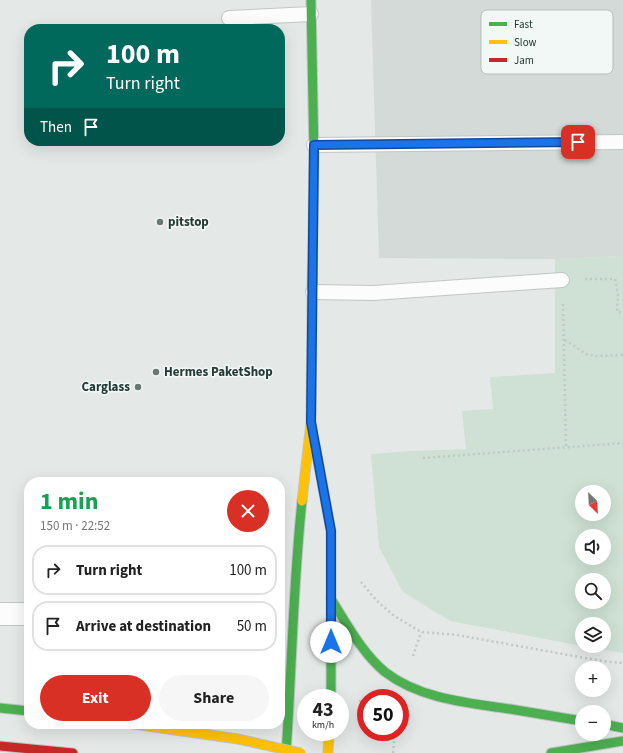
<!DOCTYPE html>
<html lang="en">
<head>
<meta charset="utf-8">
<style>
  :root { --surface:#fff; --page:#f6f6f6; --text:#222; --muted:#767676; --line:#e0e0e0; --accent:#d93025 }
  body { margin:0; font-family:"Source Sans 3",sans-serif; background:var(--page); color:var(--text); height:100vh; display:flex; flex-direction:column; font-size:15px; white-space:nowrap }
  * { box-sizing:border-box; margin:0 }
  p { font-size:13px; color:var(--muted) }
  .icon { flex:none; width:22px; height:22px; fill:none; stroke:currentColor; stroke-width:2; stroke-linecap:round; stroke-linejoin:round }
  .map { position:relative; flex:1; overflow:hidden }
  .side { position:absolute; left:24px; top:477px; width:261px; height:252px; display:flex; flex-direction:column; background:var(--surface); border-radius:16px; box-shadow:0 4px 16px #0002 }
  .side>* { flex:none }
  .top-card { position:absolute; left:24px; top:24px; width:261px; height:122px; border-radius:16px; box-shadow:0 4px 16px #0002; background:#00695c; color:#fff; overflow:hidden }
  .needle { width:26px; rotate:156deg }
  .buttons { position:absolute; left:575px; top:485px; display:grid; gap:8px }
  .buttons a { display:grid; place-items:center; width:36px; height:36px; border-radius:50%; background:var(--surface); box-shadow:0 4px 16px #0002; font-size:20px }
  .speed { position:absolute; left:297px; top:689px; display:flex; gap:8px; font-size:20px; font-weight:700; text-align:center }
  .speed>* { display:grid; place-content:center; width:52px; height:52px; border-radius:50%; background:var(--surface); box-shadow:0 4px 16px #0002; line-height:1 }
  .speed small { font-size:10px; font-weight:400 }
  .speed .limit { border:6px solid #d22; background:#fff; color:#111 }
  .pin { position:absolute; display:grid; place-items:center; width:34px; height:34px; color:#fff; margin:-17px; border-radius:8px; box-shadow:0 2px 6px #0006 }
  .me { position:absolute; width:44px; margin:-22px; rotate:0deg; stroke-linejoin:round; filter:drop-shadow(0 0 3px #0008) }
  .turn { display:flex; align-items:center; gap:14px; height:84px; padding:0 16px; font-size:18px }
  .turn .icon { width:52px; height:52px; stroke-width:2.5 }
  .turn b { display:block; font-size:28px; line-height:34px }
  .then { display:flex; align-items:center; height:38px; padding:0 16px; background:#0003; gap:8px; font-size:15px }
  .round { display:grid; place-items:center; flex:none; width:42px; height:42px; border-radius:21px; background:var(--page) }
  .head { display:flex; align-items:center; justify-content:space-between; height:68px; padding:0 16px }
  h1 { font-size:24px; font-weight:700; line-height:30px; color:#1e9e55 }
  .action { display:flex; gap:8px; margin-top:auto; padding:8px 16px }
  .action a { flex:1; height:46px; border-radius:24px; background:var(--accent); color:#fff; font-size:16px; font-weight:700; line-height:46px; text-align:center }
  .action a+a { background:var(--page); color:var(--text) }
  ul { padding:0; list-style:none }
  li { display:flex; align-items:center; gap:12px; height:50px; margin:0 8px 6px; padding:0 8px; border:2px solid var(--line); border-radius:16px }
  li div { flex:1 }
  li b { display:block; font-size:15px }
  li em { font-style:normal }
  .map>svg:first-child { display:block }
  .built { fill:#d3dad7 }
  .green { fill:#cfe1d5; fill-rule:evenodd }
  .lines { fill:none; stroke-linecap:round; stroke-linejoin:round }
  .lane-casing { stroke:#c1c6c4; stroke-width:16 }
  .street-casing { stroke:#c1c6c4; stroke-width:24 }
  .fast-casing { stroke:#c0c6c4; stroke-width:11 }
  .slow-casing { stroke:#c0c6c4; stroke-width:11 }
  .jam-casing { stroke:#c0c6c4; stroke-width:11 }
  .path { stroke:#c1c9c5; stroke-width:2.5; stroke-dasharray:2 3; stroke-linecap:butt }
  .lane { stroke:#fbfcfb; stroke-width:14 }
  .street { stroke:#fbfcfb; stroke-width:22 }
  .fast { stroke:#4caf50; stroke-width:9 }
  .slow { stroke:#ffc107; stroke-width:9 }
  .jam { stroke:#c62828; stroke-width:9 }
  .slow-bridge-casing { stroke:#bdc4c2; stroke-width:11; stroke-linecap:butt }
  .slow-bridge { stroke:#ffc107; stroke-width:9 }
  .route-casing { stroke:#114b97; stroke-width:10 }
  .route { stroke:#1a73e8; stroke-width:7 }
  .poi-dot { fill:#677773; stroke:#f2f8f5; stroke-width:1.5 }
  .labels { text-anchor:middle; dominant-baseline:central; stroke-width:3; stroke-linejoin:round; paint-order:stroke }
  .poi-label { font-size:13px; font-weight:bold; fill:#243a35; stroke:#f2f8f5; text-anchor:start }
  .key { fill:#f2f8f5; stroke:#b4bfbb; stroke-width:1 }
  .key-label { font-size:11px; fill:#243a35 }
</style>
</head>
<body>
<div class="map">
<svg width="623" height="753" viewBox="0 0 623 753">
  <rect width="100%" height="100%" fill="#e4e9e7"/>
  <polygon class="built" points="371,0 623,0 623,256 555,259 379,258"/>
  <path class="green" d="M623,256V653L583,646H604V624H582V646L450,621L403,592L379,547L371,454L410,451L466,449L462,411L493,409L490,377L555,373V259ZM582,492H604V514H582ZM582,536H604V558H582ZM582,580H604V602H582Z"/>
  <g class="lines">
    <g class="lane-casing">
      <g id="lane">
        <polyline points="229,18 311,14"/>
        <polyline points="314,145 623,142"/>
        <polyline points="313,292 373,293 562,280"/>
      </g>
    </g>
    <g class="street-casing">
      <polyline id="street" points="0,614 29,614"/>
    </g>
    <g class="fast-casing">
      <g id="fast">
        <polyline points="311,0 314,156 312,290"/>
        <polyline points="315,445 331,531 331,698"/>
        <path d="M331,599C347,624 362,653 385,672C420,699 468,703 510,709C534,713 558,717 582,721"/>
        <polyline points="0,708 29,711"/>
        <polyline points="604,724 623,728"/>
        <path d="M286,753C292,669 293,585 302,501"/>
        <polyline points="551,753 623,741"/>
      </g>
    </g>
    <g class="slow-casing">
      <g id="slow">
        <polyline points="302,501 311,422 312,290"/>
        <polyline points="328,753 329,732"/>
      </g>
    </g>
    <g class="jam-casing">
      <polyline id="jam" points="0,746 73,753"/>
    </g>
    <g class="path">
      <polyline points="585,279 615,279 618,294 617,312 623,313"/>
      <polyline points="563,304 566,447"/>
      <polyline points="565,340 586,354 596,356 623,355"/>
      <polyline points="423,458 623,443"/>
      <polyline points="361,582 377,601 393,615 421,632 457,635 602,661 623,663"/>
      <polyline points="413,656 421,632"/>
      <polyline points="359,701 366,701"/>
      <polyline points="393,753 395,732"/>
    </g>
    <use href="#lane" class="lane"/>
    <use href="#street" class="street"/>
    <use href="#fast" class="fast"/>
    <use href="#slow" class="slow"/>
    <use href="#jam" class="jam"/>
    <g class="slow-bridge-casing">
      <polyline id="slow-bridge" points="133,724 238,739 301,753"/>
    </g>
    <use href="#slow-bridge" class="slow-bridge"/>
  </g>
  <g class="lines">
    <g class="route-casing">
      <polyline id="route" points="331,642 331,531 311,422 314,145 578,142"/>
    </g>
    <use href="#route" class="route"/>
  </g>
  <g class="poi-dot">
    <circle cx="160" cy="222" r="4"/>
    <circle cx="156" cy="372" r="4"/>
    <circle cx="138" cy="387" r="4"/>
  </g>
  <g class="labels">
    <g class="poi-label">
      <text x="168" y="222">pitstop</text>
      <text x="164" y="372">Hermes PaketShop</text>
      <text x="130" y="387" text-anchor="end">Carglass</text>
    </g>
  </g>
  <rect x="481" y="10" width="132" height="64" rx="6" class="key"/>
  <rect x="489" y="22" width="18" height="4" fill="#4caf50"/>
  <rect x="489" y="40" width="18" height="4" fill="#ffc107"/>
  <rect x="489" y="58" width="18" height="4" fill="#c62828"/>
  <g class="key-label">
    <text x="514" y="28">Fast</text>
    <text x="514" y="46">Slow</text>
    <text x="514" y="64">Jam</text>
  </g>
</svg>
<div class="buttons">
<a><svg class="needle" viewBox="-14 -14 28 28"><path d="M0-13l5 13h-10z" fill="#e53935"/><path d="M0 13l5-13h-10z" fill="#767676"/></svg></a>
<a><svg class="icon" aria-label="sound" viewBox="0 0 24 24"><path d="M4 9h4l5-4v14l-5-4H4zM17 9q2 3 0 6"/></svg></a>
<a><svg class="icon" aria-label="search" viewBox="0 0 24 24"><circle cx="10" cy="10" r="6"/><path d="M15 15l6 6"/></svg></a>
<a><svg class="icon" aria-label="layers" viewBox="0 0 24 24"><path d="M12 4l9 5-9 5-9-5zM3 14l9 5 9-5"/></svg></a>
<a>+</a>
<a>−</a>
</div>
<div class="speed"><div>43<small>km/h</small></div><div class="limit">50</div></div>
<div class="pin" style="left:578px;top:142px;background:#d93025"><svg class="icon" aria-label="arrive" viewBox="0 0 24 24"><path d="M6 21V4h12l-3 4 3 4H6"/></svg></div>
<svg class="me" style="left:331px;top:642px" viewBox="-20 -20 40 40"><circle r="19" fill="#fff"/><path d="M0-13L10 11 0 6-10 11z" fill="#1a73e8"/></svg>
<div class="top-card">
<div class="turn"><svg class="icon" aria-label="right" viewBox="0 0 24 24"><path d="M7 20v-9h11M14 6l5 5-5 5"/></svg><div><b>100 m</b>Turn right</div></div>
<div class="then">Then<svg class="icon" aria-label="arrive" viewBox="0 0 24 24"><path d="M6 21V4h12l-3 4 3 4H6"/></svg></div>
</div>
<section class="side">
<div class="head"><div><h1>1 min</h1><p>150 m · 22:52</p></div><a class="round" style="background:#d93025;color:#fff"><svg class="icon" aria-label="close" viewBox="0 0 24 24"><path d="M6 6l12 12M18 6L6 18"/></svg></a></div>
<ul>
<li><svg class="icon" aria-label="right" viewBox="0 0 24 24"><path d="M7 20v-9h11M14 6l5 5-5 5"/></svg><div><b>Turn right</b></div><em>100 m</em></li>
<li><svg class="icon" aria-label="arrive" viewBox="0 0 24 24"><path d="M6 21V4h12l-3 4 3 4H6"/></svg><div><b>Arrive at destination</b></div><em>50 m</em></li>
</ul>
<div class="action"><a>Exit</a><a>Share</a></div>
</section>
</div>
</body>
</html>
